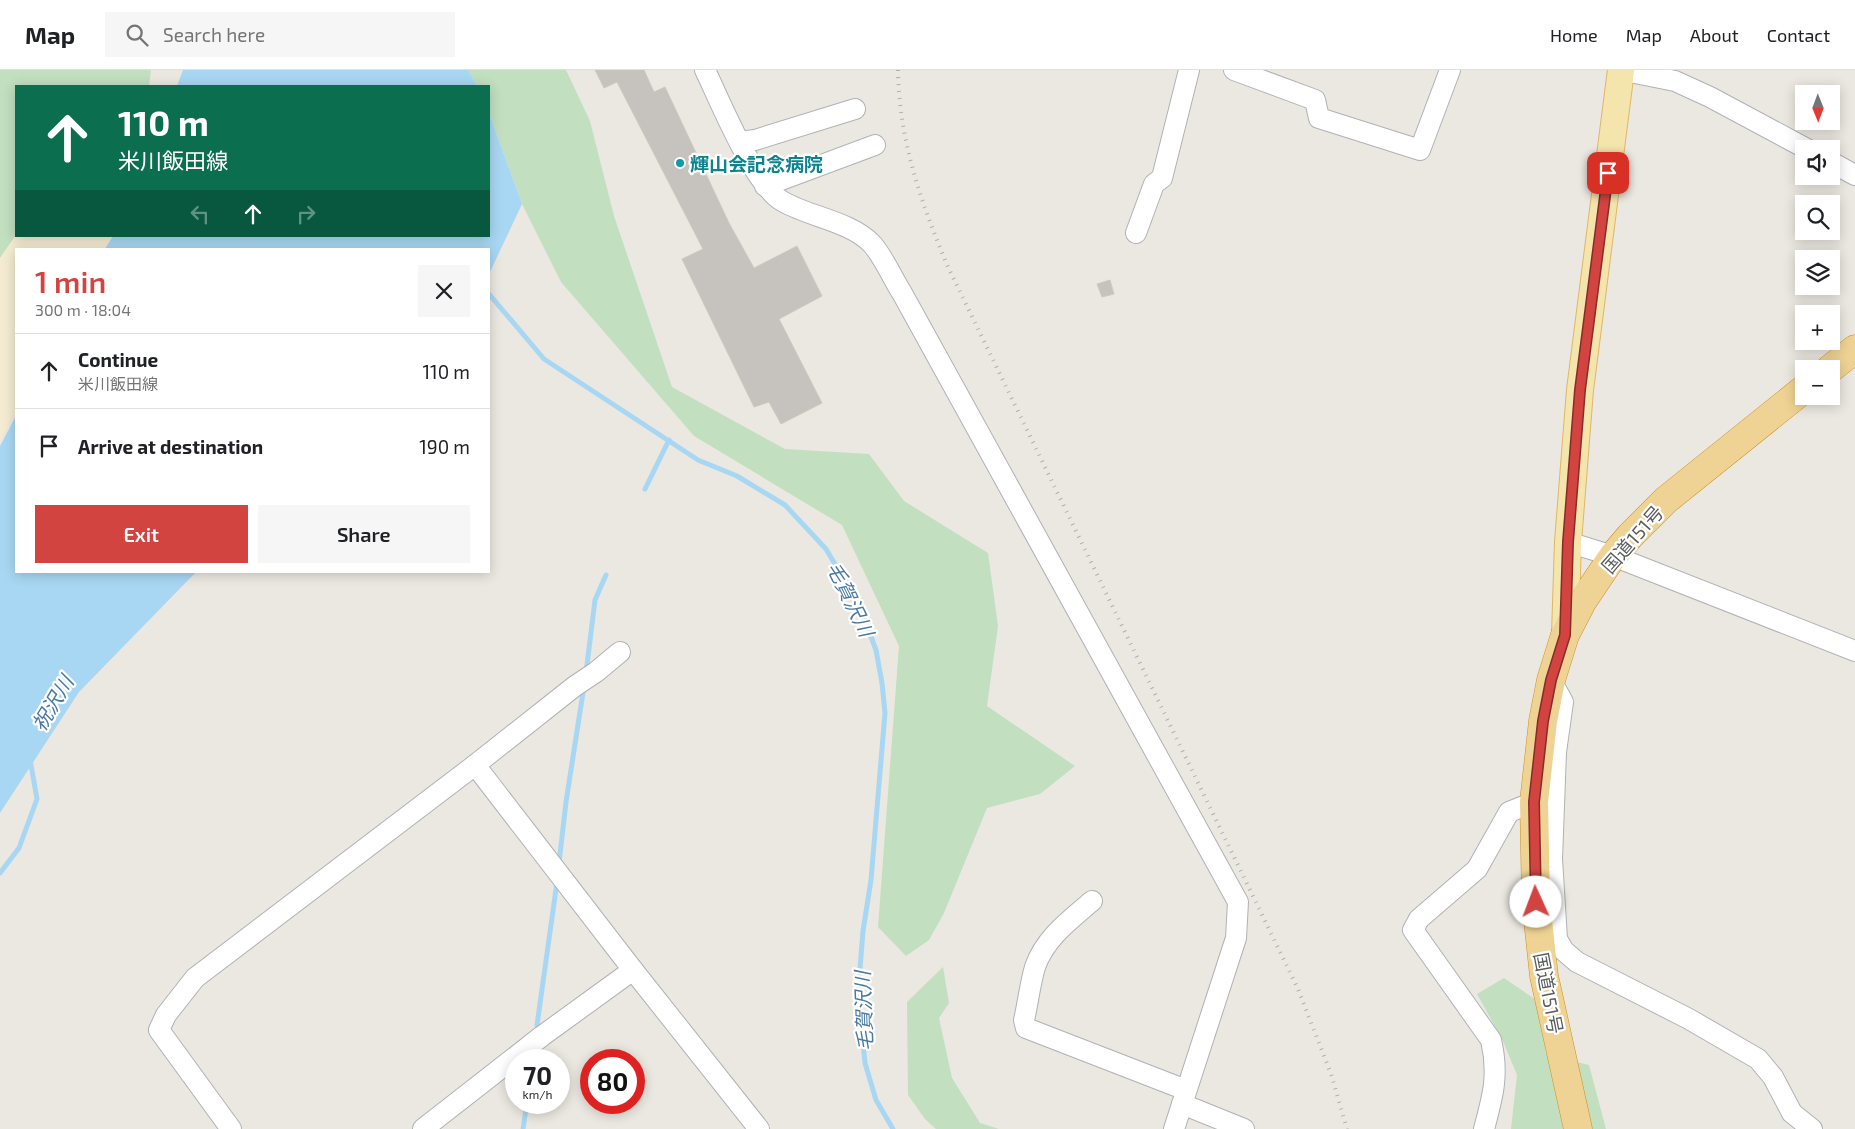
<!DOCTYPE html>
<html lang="en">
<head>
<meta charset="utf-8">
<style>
  :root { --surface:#fff; --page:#f6f6f6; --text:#202124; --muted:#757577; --line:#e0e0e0; --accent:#d24440 }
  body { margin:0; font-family:"Exo 2","Noto Sans JP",sans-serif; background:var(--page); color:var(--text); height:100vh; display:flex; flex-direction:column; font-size:19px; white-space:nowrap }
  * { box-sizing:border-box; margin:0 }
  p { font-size:16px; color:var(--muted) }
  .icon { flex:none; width:28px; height:28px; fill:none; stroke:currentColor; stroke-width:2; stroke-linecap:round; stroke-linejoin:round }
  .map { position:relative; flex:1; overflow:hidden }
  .panel { position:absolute; left:15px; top:178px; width:475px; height:325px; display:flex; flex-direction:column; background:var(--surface); border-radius:0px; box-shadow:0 2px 12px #0003 }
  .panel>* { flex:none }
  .guide { position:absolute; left:15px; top:15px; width:475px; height:152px; border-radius:0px; box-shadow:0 2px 12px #0003; background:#0b6e4f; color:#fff; overflow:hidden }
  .needle { width:32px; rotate:179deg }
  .buttons { position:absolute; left:1795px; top:15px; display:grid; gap:10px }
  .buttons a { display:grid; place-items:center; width:45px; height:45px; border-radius:0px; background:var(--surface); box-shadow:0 2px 12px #0003; font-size:25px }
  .speed { position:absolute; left:505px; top:979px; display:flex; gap:10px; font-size:25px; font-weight:700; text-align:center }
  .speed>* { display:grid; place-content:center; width:65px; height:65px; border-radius:50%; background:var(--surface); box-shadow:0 2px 12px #0003; line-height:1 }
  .speed small { font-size:12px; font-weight:400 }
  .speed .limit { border:8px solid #d22; background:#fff; color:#111 }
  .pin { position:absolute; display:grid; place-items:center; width:42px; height:42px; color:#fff; margin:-21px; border-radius:10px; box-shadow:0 2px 8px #0006 }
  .me { position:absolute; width:55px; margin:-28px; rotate:358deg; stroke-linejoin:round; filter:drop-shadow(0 0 4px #0008) }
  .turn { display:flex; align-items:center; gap:18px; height:105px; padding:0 20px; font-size:22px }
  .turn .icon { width:65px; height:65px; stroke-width:2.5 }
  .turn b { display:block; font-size:35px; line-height:42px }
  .lanes { display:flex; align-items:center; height:48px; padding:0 20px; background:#0003; justify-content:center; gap:25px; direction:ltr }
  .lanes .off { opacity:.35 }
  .round { display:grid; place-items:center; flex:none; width:52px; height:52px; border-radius:0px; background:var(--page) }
  .head { display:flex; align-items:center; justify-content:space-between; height:85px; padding:0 20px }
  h1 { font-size:30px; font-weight:600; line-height:38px; color:var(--accent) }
  .button { display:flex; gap:10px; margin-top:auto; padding:10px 20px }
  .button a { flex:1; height:58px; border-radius:0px; background:var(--accent); color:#fff; font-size:20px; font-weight:600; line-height:58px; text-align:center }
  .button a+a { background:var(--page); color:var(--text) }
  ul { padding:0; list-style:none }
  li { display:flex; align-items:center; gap:15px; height:75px; padding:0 20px; border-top:1px solid var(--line) }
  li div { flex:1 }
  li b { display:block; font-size:19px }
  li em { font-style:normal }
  header { display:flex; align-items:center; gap:30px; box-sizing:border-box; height:70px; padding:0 25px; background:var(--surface); border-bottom:1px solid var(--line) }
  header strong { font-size:24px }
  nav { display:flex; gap:28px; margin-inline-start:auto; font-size:18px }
  .search { width:350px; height:45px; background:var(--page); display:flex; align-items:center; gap:12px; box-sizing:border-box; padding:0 18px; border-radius:0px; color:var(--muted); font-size:19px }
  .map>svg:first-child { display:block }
  .green { fill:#c2dfc0 }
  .sand { fill:#f4ebd2 }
  .water { fill:#a8d7f3 }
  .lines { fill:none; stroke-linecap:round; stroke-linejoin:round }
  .stream { stroke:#a8d7f3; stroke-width:5 }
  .building { fill:#c6c3be; stroke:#cec9c0 }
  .minor-casing { stroke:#afb2b5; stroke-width:22 }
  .major-casing { stroke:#deb667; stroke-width:28 }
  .highway-casing { stroke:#d08e1c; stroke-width:29 }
  .minor { stroke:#fff; stroke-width:20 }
  .major { stroke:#f4e5ad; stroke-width:26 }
  .highway { stroke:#efd394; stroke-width:28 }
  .rail { stroke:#afb0b0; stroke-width:4; stroke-dasharray:1 6; stroke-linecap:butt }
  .route-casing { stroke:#882c2a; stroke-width:12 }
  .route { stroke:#d24440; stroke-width:9 }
  .culture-dot { fill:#0f9aa8; stroke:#fff; stroke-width:2 }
  .labels { text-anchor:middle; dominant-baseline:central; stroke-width:4.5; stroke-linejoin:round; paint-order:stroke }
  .culture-label { font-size:19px; font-weight:bold; fill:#0d838f; stroke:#fff; text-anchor:start }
  .street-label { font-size:19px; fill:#5a5d60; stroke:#fff }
  .water-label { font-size:20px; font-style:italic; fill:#4979a2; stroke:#fff }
</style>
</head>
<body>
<header>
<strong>Map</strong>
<div class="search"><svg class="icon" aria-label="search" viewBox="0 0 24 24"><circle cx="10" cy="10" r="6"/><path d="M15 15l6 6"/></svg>Search here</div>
<nav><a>Home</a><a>Map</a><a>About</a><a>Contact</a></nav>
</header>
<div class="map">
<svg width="1855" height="1059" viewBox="0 0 1855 1059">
  <rect width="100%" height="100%" fill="#ebe8e1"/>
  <g class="green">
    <polygon points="0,0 151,0 149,16 16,16 16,165 0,188"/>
    <polygon points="468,0 566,0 590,51 614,146 672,317 785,379 869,384 904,431 988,483 998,556 987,636 1075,696 1040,724 987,738 944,843 929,870 906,886 878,857 899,576 842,455 694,366 561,212 522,134 489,43 489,16 477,16"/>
    <polygon points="943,897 949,933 939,948 952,1008 980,1053 999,1059 936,1059 925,1049 908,1025 907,932"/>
    <polygon points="1504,908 1539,932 1546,984 1589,995 1606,1059 1511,1059 1517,1005 1503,971 1477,924"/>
  </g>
  <polygon class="sand" points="16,165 113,166 105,179 16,179 16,343 0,370 0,188"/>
  <g class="water">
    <polygon points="183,0 468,0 477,16 177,16"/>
    <polygon points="489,43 522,134 489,204 489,179 105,179 113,166 489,166"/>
    <polygon points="16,346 16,501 197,501 79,622 0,743 0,376"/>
  </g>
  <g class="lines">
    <g class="stream">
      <polyline points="489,224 544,289 698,390 737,406 785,435 826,479 859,535 876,580 882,613 885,643 871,810 863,861 858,924 865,993 876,1030 893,1059"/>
      <polyline points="645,419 669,370"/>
      <polyline points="586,603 595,530 606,505"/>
      <polyline points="559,793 566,732 584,616"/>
      <polyline points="0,803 19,778 37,729 30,689"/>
      <polyline points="537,955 557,812"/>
      <polyline points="523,1059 527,1032"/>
    </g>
  </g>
  <g class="building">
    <polygon points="595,0 644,0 654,22 665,17 729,153 754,198 797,176 822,226 779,249 822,333 781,354 769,332 754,337 682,189 703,179 617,12 604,18"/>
    <polygon points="1110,210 1114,224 1102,227 1097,214"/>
  </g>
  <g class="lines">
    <g class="minor-casing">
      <g id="minor">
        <path d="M705,0C721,33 753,113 782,131C809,147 850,151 872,174C883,186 893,209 902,223L1238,832L1236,868L1174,1059"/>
        <polyline points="1234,0 1315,30 1319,48 1420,80 1450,0"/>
        <polyline points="1620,0 1675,11 1710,27 1807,79"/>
        <polyline points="740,72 755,70 855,39"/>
        <polyline points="1831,92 1855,105"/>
        <polyline points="765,116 875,75"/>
        <polyline points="1136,163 1154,114 1162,108 1189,0"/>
        <polyline points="1568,472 1613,486 1855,581"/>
        <polyline points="1551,610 1563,632 1556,682 1552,789 1557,869 1564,881 1577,892 1689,949 1758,989 1773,1007 1792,1043 1812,1059"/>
        <polyline points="475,695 633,900 759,1059"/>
        <path d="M1092,831C1070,850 1045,868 1035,897C1030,914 1028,933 1024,950L1026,958L1186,1020"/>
        <polyline points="1182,1034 1244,1059"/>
        <polyline points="231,1059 159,960 166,945 195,908 475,695 575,616 596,602 620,582"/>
        <polyline points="423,1059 542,966 633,900"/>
        <path d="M1484,1059C1493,1026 1499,1004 1491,970L1413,860L1419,849L1477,799L1509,742L1534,732"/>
      </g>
    </g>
    <g class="major-casing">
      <polyline id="major" points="1565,565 1568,472 1580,320 1621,0"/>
    </g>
    <g class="highway-casing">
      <g id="highway">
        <polyline points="1830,299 1855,279"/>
        <polyline points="1578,1059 1544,906 1536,832 1534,732 1543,651 1551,610 1565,565 1582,532 1613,486 1630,466 1666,430 1804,319"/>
      </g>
    </g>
    <use href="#minor" class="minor"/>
    <use href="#major" class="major"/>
    <use href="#highway" class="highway"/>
    <path class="rail" d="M898,0C899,70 921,133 948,197L1298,919L1331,1004L1347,1059"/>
  </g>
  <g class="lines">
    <g class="route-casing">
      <polyline id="route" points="1536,832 1534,732 1543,651 1551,610 1565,565 1568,472 1580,320 1608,103"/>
    </g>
    <use href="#route" class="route"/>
  </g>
  <circle class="culture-dot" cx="680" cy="93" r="5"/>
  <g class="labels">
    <g class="culture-label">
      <text x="690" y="93">輝山会記念病院</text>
    </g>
    <g class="street-label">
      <text transform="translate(1632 469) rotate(-49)">国道151号</text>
      <text transform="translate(1549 923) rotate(79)">国道151号</text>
    </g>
    <g class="water-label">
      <text transform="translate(851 529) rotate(64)">毛賀沢川</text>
      <text transform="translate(52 633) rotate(-59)">祝沢川</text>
      <text transform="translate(863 941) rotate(-92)">毛賀沢川</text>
    </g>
  </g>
</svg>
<div class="buttons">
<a><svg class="needle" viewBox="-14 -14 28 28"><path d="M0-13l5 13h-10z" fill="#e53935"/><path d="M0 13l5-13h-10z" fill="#757577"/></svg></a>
<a><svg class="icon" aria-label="sound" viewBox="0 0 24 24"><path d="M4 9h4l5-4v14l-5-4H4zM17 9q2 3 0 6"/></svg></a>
<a><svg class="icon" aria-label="search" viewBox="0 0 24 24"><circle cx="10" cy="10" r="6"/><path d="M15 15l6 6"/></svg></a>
<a><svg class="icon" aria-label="layers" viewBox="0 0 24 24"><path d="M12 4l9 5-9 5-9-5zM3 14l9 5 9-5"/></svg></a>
<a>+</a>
<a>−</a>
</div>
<div class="speed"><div>70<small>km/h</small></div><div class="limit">80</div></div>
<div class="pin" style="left:1608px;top:103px;background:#d93025"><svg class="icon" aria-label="arrive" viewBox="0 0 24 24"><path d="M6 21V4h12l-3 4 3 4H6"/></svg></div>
<svg class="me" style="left:1536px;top:832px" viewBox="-20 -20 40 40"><circle r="19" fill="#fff"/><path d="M0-13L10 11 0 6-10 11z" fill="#d24440"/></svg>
<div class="guide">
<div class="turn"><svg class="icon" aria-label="ahead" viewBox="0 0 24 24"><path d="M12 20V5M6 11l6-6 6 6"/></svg><div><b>110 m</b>米川飯田線</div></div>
<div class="lanes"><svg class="icon off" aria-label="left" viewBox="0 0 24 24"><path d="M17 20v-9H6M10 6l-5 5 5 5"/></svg><svg class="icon" aria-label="ahead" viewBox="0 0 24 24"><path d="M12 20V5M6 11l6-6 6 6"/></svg><svg class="icon off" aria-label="right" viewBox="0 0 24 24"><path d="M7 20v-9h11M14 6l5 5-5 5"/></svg></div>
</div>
<section class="panel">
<div class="head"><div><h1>1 min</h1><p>300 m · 18:04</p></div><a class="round"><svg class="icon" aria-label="close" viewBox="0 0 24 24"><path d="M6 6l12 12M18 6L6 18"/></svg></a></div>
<ul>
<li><svg class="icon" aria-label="ahead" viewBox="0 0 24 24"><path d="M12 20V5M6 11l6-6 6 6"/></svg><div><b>Continue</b><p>米川飯田線</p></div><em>110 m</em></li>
<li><svg class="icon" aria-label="arrive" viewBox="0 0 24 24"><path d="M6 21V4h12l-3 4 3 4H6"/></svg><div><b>Arrive at destination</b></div><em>190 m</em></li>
</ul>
<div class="button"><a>Exit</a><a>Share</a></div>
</section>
</div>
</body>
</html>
